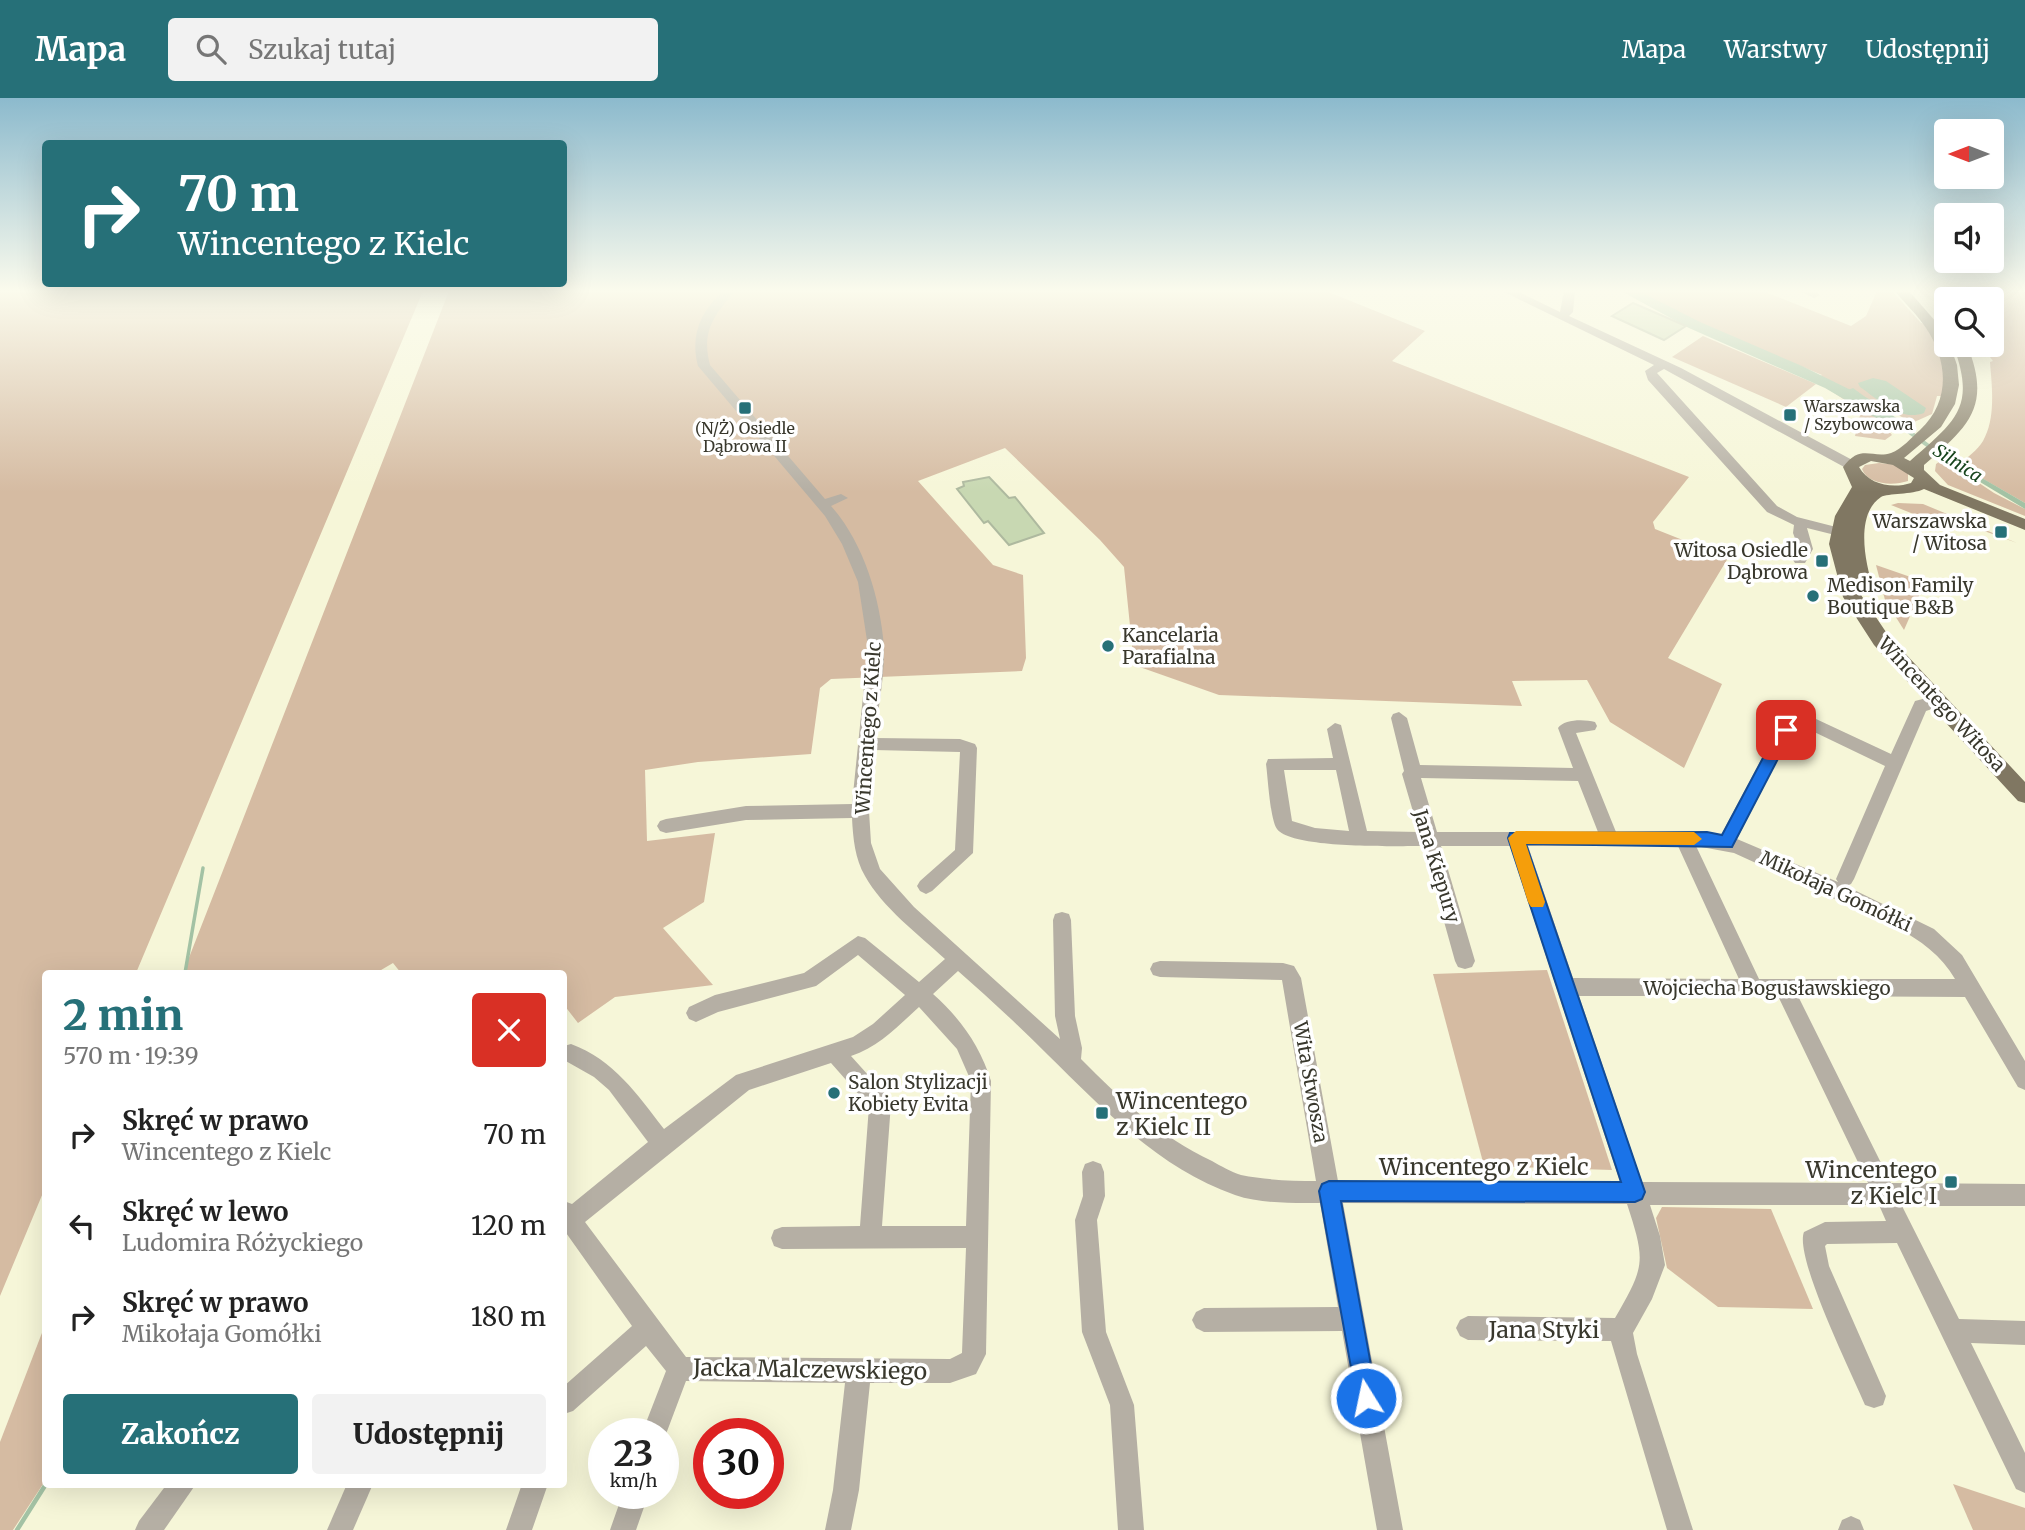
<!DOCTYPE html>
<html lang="pl">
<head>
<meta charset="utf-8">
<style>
  :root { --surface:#fff; --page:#f2f2f2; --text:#222; --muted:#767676; --accent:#267078 }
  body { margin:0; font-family:Merriweather,serif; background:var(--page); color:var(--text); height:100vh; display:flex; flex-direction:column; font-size:26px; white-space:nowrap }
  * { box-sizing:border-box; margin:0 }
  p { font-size:23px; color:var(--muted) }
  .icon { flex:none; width:38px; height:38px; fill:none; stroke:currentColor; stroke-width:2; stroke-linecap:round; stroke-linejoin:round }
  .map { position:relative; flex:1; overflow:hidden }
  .details { position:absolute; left:42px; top:872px; width:525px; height:518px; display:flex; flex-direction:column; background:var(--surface); border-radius:7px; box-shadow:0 7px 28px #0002 }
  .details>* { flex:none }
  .guide { position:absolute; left:42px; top:42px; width:525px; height:147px; border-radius:7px; box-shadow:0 7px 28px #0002; background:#267078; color:#fff; overflow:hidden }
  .needle { width:46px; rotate:270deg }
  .buttons { position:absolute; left:1934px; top:21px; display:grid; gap:14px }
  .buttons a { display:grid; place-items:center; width:70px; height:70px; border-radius:7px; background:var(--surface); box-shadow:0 7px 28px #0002; font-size:35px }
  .speed { position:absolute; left:588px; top:1320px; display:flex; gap:14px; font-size:35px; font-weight:700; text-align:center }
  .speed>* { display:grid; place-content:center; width:91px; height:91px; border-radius:50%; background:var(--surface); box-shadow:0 7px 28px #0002; line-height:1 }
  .speed small { font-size:18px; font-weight:400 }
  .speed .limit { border:10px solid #d22; background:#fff; color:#111 }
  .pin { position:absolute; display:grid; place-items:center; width:60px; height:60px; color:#fff; margin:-30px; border-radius:14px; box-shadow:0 4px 10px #0006 }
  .me { position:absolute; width:77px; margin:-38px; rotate:350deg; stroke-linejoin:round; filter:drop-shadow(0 0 5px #0008) }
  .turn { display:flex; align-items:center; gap:24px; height:147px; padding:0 21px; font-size:32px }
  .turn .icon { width:91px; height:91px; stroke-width:2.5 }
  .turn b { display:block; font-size:49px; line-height:60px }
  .round { display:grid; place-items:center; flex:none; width:74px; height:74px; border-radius:7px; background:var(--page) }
  .headline { display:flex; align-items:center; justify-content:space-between; height:119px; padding:0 21px }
  h1 { font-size:42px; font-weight:800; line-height:52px; color:var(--accent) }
  .action { display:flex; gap:14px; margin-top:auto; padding:14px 21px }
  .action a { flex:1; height:80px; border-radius:7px; background:var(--accent); color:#fff; font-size:28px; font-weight:800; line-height:80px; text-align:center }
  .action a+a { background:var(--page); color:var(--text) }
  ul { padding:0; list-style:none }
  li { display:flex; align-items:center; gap:21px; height:91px; padding:0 21px }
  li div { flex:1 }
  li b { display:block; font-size:26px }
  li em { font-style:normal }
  header { display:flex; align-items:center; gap:42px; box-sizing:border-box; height:98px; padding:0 35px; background:var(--accent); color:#fff }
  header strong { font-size:33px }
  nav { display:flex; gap:38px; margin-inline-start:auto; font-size:24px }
  .search { width:490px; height:63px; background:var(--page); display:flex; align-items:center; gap:18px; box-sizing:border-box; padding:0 24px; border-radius:7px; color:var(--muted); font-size:26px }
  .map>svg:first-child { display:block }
  .green { fill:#d5bba2 }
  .water { fill:#a3c2a4 }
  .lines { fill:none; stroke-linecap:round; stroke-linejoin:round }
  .stream-far1 { stroke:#a3c2a4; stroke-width:3.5 }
  .stream { stroke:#a3c2a4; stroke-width:4.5 }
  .river { fill:#a3c2a4; fill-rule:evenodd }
  .building { fill:#c8d8b2; stroke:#aeb99f; stroke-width:2 }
  .minor { fill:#b5afa4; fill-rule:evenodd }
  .major { fill:#807762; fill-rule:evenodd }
  .route { fill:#1a73e8; stroke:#114b97; stroke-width:2 }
  .slow { fill:#f59e0b }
  .poi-dot { fill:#267078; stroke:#fff; stroke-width:2.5 }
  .labels { text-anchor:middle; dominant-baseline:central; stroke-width:7; stroke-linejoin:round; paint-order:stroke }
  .far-poi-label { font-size:16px; fill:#39382d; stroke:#fff; text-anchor:start }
  .far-water-label { font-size:18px; font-style:italic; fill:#16441c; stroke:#fff }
  .poi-label { font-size:19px; fill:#39382d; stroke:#fff; text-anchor:start }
  .street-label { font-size:19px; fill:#39382d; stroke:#fff }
  .near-poi-label { font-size:23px; fill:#39382d; stroke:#fff; text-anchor:start }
  .near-street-label { font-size:23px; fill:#39382d; stroke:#fff }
</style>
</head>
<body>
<header>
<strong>Mapa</strong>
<div class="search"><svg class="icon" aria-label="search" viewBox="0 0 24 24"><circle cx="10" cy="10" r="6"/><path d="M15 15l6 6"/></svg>Szukaj tutaj</div>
<nav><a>Mapa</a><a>Warstwy</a><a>Udostępnij</a></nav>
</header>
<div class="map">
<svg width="2025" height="1432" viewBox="0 0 2025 1432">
  <rect width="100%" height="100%" fill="#f6f6d8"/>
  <g class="green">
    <polygon points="0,193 423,193 136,875 46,875 45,1090 0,1198"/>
    <polygon points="449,193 1326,193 1425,233 1392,263 1689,379 1653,424 1655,431 1728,460 1668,560 1722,586 1684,670 1610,624 1587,582 1512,583 1522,608 1219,597 1134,567 1124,469 1100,442 1005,350 918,383 993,467 1023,477 1026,560 1022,573 831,581 820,590 811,656 698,664 645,672 647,743 715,735 704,804 663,830 713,887 615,899 578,925 564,907 564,875 401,875 393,865 376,875 183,875"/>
    <polygon points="1638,193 1763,193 1851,228 1866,218 1877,193 1892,193 1921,225 1927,226 1943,256 1944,298 1937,298 1932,316 1912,325 1878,305 1866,306 1892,337 1885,342 1855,338 1861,313 1815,282 1822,277 1667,212"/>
    <path d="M1930,193H2025V405L1959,367C1966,360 1978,352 1983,343C1996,320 1992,290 1990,264L1993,263L1981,247H1992V201H1946V208Z"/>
    <polygon points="1703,238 1816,286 1786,309 1672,259"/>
    <polygon points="1943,361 1994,395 2025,411 2025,418 1948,387 1935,373 1936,366"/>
    <path d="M1879,365L1898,367L1908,375V383C1893,388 1868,387 1862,371L1865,367Z"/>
    <polygon points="1898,405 1923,406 2017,445 1957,423 1951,431 1891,407"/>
    <polygon points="1876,467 1925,484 1904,532 1885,502"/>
    <polygon points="1547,872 1612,1072 1484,1068 1433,876"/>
    <polygon points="1662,1109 1771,1111 1813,1211 1718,1209 1667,1170 1656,1120"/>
    <polygon points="45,1227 45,1383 13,1432 0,1432 0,1344"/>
    <polygon points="1953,1386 2025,1410 2025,1432 1973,1432"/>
  </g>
  <g class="water">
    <path d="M1873,280L1886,283L1926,310L1924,315C1900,324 1879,302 1860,289L1858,285Z"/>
    <polygon points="1853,290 1951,362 2025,405 2025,411 1950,366 1848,292"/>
  </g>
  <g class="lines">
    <polyline class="stream-far1" points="185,875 203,770"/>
    <polyline class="stream" points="17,1432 46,1386"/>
    <polygon class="river" points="1621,193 1639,193 1700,224 1802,268 1869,301 1902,324 1900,327 1888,327 1825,290 1689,230"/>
  </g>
  <g class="building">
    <polygon points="1633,205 1686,228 1664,242 1612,218"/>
    <polygon points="989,379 1009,400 1015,399 1044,435 1009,447 988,423 984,425 957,391 964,388 963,384"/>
  </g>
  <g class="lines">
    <g class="minor">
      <path d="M723,193H735C714,217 701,234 710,267L825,401L841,396L848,400L831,408C864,445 880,500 884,548C885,578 878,610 875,640L960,641L975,646L977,650L973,755L932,793L926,796L920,793L917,788L920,783L955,752L960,654L874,652L869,713L871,745L880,771L914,809L1060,941L1055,918L1053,822L1055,816L1062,814L1069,816L1071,822L1075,918L1082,950L1081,961C1121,1001 1160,1039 1212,1063C1221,1068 1231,1074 1241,1077C1266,1082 1292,1083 1316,1083L1282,882L1160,879L1153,877L1150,871L1153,865L1160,863L1283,865L1294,868L1301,880L1338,1083L1620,1084L1510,748H1441L1475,863L1472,869L1465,871L1458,869L1455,863L1423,748C1397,748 1292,751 1277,731C1270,721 1268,680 1266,666L1268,661L1333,660L1327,631L1335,625L1341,627L1367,733L1419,734L1402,676L1404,673L1391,620L1393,616L1399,614L1407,620L1420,667L1573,670L1558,630C1564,621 1584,621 1595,624L1597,628L1595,632L1576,635L1616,734H1707L1721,737L1779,628L1787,621H1816L1891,656L1915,603L1938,597L1944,599L1946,603L1944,607L1926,613L1854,781L1851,786L1846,788L1934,831L1962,857L2025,963V992L2018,989L1965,899L1798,898L1891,1085L2025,1086V1108H1902L1959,1221L2025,1223V1247L1971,1245L2025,1355V1395L2016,1391L1897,1145L1827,1146L1825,1148L1829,1168L1886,1298L1883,1307L1874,1310L1865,1307C1852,1276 1794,1159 1804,1134L1825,1124L1886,1123L1879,1107H1650L1660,1138L1665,1167L1652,1201L1633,1235L1637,1256L1693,1432H1667L1611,1243L1468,1242L1460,1238L1456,1230L1460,1222L1468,1218L1615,1220C1645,1168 1646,1164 1627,1106L1343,1105L1403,1432H1377L1342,1233L1204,1234L1196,1230L1192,1222L1196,1214L1204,1210L1338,1209L1320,1105C1293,1105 1261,1106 1235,1097C1159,1070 1104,1012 1048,957C1019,928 989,900 958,873L933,896C961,921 980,948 991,983L986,1256L976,1276L950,1285H870L859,1392L851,1432H825L833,1392L845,1285L686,1283L663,1344V1335H642L666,1273L646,1248L573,1313L564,1316V1288L632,1228L564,1132V1103L572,1106L648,1044L609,992L594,979L564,962V948L571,946C614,962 637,996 664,1031L736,977L853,939L873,926L905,897L858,857L816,888L718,914L696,924L689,921L686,915L689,909L715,897L804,875L858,838L865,840L919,884L945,861C919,837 882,809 865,778C855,761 853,740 852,720L746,722L666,735L660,733L657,728L660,723L666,721L746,708L852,706L868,549L858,484L842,446L825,418L698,268C690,238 700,214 723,193ZM1797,631H1808L1885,668L1836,781L1838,784L1737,741L1791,636ZM1284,672H1336L1349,733L1315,730L1292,723ZM1421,680L1578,683L1598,734H1437ZM1528,748H1678L1739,881L1573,880ZM1696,748L1734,755L1896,829C1920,842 1942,858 1955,881H1759ZM1579,898H1778L1868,1085L1642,1084ZM919,909L957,951L971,983L966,1128H882L891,1005L887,998L851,958C879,949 898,928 919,909ZM831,965L869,1008L860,1128L782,1129L774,1132L771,1140L774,1148L782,1151L966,1150L962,1255L950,1261L686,1259L585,1124L749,992Z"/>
      <polygon points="1502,193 1517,193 1560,214 1564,193 1575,193 1573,214 1569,218 1681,270 1856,364 1856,370 1846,370 1673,276 1664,271 1657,275 1777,408 1797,419 1844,431 1844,437 1839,438 1807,430 1813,451 1805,465 1795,465 1793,462 1799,451 1793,435 1794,427 1767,414 1648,282 1645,273 1654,267"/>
      <polygon points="1799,193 1815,193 1820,197 1814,200"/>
      <polygon points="1093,1063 1101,1066 1104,1074 1105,1098 1097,1122 1106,1234 1134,1307 1144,1432 1118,1432 1110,1307 1082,1234 1075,1122 1083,1098 1082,1074 1085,1066"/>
      <polygon points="167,1386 196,1386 164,1432 135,1432 139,1423"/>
      <polygon points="347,1386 373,1386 353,1432 327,1432"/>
      <polygon points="522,1386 548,1386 532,1432 506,1432"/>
      <polygon points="623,1395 649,1395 636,1432 610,1432"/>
      <polygon points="1851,1418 1860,1422 1864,1432 1838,1432 1842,1422"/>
    </g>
    <path class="major" d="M1895,193H1909L1937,225L1946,240V247H1950L1957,267L1959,287L1955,306L1941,329L1904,360L1910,363C1955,323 1977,310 1953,247H1967C1992,308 1969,328 1924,367V372L1940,387L2025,421V432L1924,391C1912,397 1888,395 1881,399C1855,416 1865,465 1873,489L1870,493L1859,494L1888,537L2025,684V705L2018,703L1874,547L1843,499L1829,446L1835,418L1852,389L1843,369C1861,345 1872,361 1891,355C1902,351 1912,339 1920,332C1951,303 1948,263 1926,230C1917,216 1905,206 1895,193ZM1871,363L1893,367L1914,380L1911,385C1893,391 1869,387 1859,369Z"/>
  </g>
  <linearGradient id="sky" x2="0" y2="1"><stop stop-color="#8cbacd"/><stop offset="0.49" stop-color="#fbfbed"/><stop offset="1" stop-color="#fbfbed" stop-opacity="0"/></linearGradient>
  <rect width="2025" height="394" fill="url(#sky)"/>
  <polygon class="route" points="1786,626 1793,632 1732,749 1526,746 1645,1094 1642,1101 1635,1104 1341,1103 1377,1300 1374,1308 1366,1311 1358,1308 1319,1093 1322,1086 1329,1083 1621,1084 1508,740 1510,735 1707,734 1722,737 1780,628"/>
  <polygon class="slow" points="1516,733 1694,734 1702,741 1694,747 1526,746 1545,804 1543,809 1531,809 1528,804 1508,740"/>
  <g class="poi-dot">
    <rect x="738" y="303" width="14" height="14" rx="3.5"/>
    <rect x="1783" y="310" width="14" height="14" rx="3.5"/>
    <rect x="1994" y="427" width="14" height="14" rx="3.5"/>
    <rect x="1815" y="456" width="14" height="14" rx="3.5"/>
    <circle cx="1813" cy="498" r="7"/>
    <circle cx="1108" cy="548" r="7"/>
    <circle cx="834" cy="995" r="7"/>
    <rect x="1095" y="1008" width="14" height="14" rx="3.5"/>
    <rect x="1944" y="1077" width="14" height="14" rx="3.5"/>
  </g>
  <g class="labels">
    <g class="far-poi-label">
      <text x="1804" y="308">Warszawska<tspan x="1804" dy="18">/ Szybowcowa</tspan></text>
      <text x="745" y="330" text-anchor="middle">(N/Ż) Osiedle<tspan x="745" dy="18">Dąbrowa II</tspan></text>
    </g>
    <g class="far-water-label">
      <text transform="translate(1958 365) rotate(33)">Silnica</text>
    </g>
    <g class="poi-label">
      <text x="1987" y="423" text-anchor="end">Warszawska<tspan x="1987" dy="22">/ Witosa</tspan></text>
      <text x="1808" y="452" text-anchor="end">Witosa Osiedle<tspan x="1808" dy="22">Dąbrowa</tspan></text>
      <text x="1827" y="487">Medison Family<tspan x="1827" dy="22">Boutique B&amp;B</tspan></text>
      <text x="1122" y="537">Kancelaria<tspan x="1122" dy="22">Parafialna</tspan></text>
      <text x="848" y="984">Salon Stylizacji<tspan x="848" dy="22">Kobiety Evita</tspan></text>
    </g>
    <g class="street-label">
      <text transform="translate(1942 606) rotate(47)">Wincentego Witosa</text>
      <text transform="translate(868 630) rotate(-86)">Wincentego z Kielc</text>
      <text transform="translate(1437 768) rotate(73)">Jana Kiepury</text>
      <text transform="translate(1836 793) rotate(25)">Mikołaja Gomółki</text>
      <text x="1767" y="890">Wojciecha Bogusławskiego</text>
      <text transform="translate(1311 984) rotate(80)">Wita Stwosza</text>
    </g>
    <g class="near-poi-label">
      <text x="1116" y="1002">Wincentego<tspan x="1116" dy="26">z Kielc II</tspan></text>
      <text x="1937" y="1071" text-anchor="end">Wincentego<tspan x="1937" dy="26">z Kielc I</tspan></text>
    </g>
    <g class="near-street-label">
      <text x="1484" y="1068">Wincentego z Kielc</text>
      <text x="1544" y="1231">Jana Styki</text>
      <text transform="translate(810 1271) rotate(1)">Jacka Malczewskiego</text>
    </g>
  </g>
</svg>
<div class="buttons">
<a><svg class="needle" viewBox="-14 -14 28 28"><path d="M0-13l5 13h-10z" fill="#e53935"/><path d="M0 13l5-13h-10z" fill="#767676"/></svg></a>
<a><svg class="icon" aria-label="sound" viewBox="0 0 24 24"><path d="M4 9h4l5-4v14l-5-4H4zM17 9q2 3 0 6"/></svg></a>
<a><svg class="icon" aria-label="search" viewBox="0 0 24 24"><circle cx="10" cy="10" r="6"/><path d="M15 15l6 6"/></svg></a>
</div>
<div class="speed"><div>23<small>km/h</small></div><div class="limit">30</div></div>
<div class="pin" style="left:1786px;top:632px;background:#d93025"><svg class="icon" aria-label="arrive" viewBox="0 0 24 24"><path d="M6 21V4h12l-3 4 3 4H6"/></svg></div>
<svg class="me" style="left:1366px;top:1300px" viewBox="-20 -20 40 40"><circle r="17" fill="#1a73e8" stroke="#fff" stroke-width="3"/><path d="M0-11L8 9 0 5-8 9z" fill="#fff"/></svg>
<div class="guide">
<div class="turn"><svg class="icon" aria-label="right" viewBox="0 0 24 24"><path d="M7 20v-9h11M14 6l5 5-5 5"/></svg><div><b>70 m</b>Wincentego z Kielc</div></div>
</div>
<section class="details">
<div class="headline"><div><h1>2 min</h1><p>570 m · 19:39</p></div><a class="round" style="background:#d93025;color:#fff"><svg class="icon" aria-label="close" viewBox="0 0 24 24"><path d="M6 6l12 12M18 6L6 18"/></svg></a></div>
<ul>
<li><svg class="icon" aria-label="right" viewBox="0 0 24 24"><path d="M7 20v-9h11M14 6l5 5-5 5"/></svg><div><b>Skręć w prawo</b><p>Wincentego z Kielc</p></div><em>70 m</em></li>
<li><svg class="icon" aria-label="left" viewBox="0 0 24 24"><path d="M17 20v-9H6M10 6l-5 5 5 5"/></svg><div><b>Skręć w lewo</b><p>Ludomira Różyckiego</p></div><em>120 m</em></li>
<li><svg class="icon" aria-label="right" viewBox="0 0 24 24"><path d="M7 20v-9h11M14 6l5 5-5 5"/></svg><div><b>Skręć w prawo</b><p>Mikołaja Gomółki</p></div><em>180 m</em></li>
</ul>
<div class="action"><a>Zakończ</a><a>Udostępnij</a></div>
</section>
</div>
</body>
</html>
